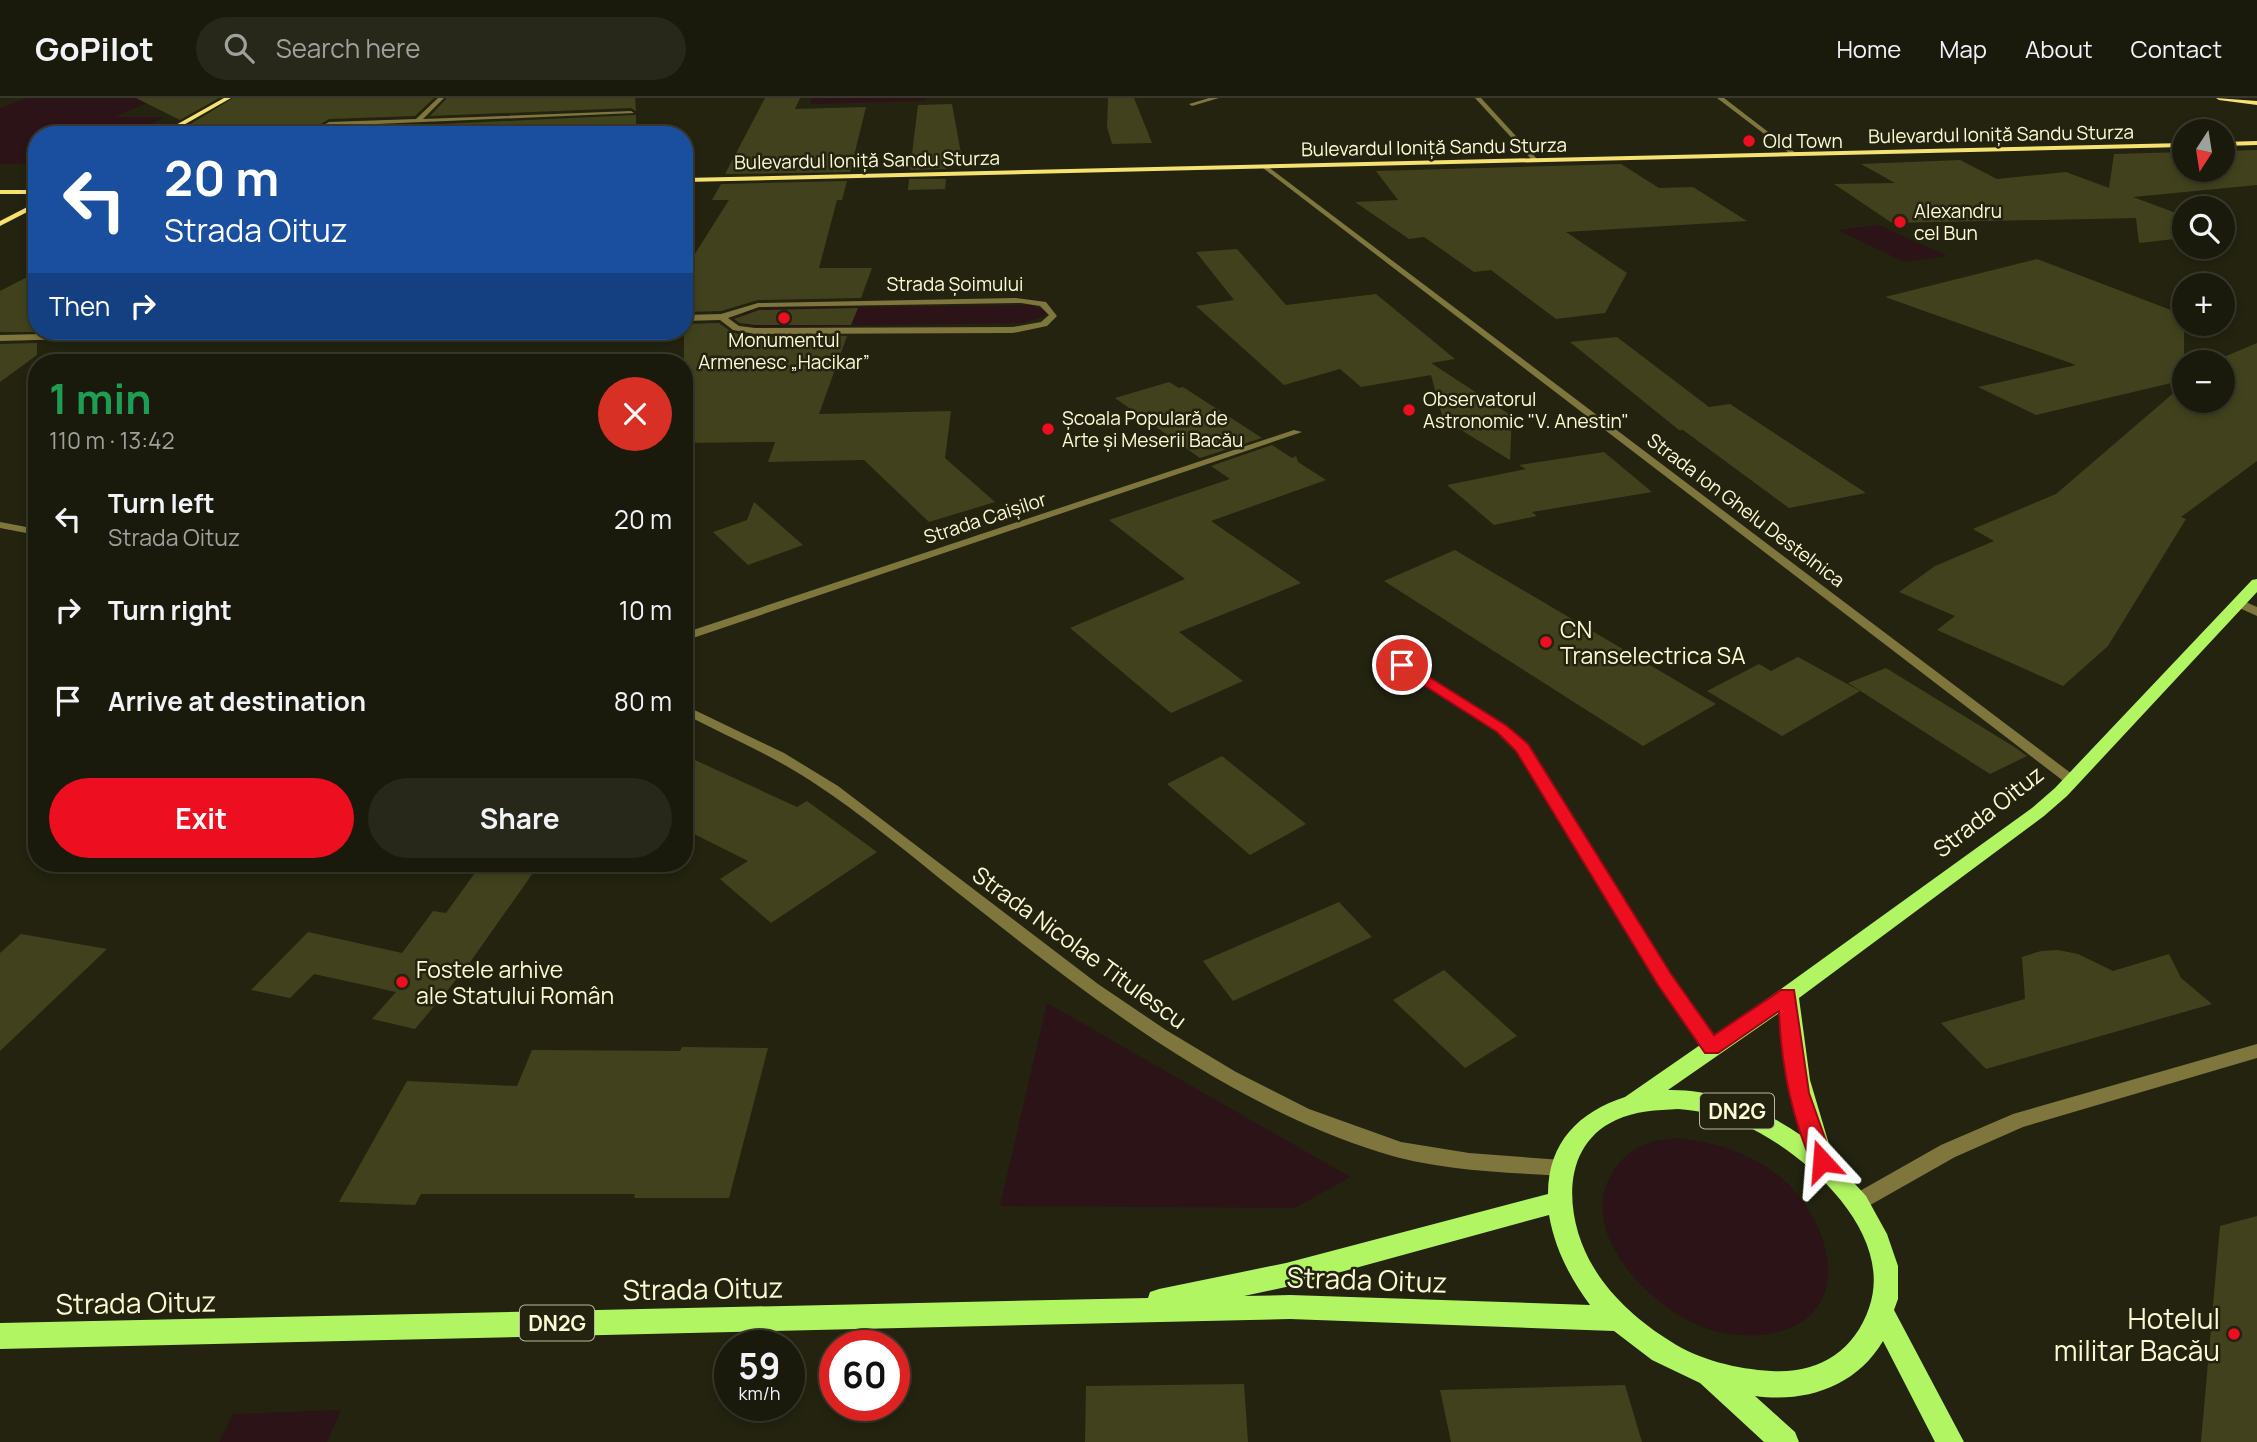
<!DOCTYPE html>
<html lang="en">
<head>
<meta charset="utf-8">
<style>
  :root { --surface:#1a1a0c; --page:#27271a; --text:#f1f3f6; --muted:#9fa19d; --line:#38382d; --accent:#ed0f1f }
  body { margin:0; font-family:Manrope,sans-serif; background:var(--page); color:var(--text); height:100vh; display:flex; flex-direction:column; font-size:26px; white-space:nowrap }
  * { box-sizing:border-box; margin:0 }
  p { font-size:23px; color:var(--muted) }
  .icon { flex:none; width:38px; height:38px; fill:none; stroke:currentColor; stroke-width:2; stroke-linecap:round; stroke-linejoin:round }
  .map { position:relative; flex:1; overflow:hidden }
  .drawer { position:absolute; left:28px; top:256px; width:665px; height:518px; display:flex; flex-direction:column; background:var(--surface); border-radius:28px; box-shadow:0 4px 10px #0003,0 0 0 2px var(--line) }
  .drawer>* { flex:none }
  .guide { position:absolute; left:28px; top:28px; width:665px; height:214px; border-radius:28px; box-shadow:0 4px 10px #0003,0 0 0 2px var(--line); background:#1a4fa0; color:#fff; overflow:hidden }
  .needle { width:46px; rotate:192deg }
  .buttons { position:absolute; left:2172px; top:21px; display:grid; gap:14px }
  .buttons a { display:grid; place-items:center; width:63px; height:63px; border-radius:50%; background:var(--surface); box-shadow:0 4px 10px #0003,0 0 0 2px var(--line); font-size:35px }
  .speed { position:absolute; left:714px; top:1232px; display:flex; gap:14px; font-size:35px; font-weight:700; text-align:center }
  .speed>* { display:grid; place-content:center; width:91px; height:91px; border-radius:50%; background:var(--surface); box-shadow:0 4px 10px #0003,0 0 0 2px var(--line); line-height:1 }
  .speed small { font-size:18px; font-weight:400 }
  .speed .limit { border:10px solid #d22; background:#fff; color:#111 }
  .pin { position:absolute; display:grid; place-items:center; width:60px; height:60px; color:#fff; margin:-30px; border:4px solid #fff; border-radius:50%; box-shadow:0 2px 7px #0007 }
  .me { position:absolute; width:77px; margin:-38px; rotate:341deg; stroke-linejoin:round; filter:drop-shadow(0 0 5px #0008) }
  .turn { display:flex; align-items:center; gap:24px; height:147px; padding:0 21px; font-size:32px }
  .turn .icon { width:91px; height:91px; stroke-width:2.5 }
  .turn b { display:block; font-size:49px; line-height:60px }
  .then { display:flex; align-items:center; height:66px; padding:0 21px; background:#0003; gap:14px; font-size:26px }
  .round { display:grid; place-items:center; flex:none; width:74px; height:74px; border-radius:37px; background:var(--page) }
  .headline { display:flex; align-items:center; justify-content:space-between; height:119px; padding:0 21px }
  h1 { font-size:42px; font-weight:700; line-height:52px; color:#1e9e55 }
  .button { display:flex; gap:14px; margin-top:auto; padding:14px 21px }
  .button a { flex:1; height:80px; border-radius:42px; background:var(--accent); color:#fff; font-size:28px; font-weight:700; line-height:80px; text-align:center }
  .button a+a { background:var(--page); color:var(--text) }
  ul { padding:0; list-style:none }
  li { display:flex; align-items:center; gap:21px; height:91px; padding:0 21px }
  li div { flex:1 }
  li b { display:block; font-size:26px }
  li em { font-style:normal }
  header { display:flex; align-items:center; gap:42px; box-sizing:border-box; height:98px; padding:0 35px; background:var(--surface); border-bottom:2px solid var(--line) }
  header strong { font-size:33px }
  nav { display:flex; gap:38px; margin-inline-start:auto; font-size:24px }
  .search { width:490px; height:63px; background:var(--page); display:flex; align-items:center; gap:18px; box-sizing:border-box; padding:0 24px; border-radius:38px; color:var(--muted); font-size:26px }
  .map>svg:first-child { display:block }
  .green { fill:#2c1318 }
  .building { fill:#41421d }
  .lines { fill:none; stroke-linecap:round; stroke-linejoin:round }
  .street { fill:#7f763e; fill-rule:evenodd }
  .secondary { fill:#f6e271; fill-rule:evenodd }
  .primary { fill:#b2f562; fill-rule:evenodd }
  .route { fill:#ed0f1f; stroke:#9a0a14; stroke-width:2 }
  .poi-dot { fill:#ed0f1f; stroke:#232310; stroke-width:2.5 }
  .labels { text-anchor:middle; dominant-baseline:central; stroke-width:5; stroke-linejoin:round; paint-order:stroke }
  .far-street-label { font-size:19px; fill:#fcfad4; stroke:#232310 }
  .far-poi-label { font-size:19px; fill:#fcfad4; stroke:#232310; text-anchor:start }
  .shield { fill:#232310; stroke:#bbba99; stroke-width:2 }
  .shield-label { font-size:21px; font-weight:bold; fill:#fcfad4 }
  .poi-label { font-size:23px; fill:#fcfad4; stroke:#232310; text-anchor:start }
  .street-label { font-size:23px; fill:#fcfad4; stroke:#232310 }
  .near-street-label { font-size:28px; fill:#fcfad4; stroke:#232310 }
  .near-poi-label { font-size:28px; fill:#fcfad4; stroke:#232310; text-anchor:end }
</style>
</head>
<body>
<header>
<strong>GoPilot</strong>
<div class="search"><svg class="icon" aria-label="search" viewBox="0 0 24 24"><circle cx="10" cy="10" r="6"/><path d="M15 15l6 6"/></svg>Search here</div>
<nav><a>Home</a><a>Map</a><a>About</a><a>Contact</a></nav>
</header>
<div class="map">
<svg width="2257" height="1344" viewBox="0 0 2257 1344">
  <rect width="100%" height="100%" fill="#232310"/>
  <g class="green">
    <polygon points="27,0 158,0 115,19 164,19 134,36 37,37 37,65 0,66 0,10"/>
    <polygon points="812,0 926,0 925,3 810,6"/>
    <polygon points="1879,127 1947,158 1904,164 1838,132"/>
    <polygon points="1031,207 1046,213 1045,218 1022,225 757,229 744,226 739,221 745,215 766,210"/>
    <polygon points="1047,905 1350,1079 1295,1110 1000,1108"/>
    <path d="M1677,1040C1713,1044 1745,1053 1775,1075C1831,1117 1862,1220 1768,1236C1750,1239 1729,1237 1711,1232C1656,1215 1576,1138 1611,1077C1619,1063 1630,1052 1646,1046C1655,1042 1667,1042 1677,1040Z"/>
    <polygon points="341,1312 327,1344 219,1344 233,1316"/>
  </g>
  <g class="building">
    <polygon points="136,0 219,0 180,22"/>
    <polygon points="233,0 434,0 415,18 329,21 303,37 209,37 189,27"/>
    <polygon points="447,0 635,0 636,13 631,10 430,18"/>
    <polygon points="765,0 800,0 795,11 866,9 850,74 725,76"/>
    <polygon points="1108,0 1134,0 1152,45 1112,46 1107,29"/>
    <polygon points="952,6 961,56 948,57 946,71 910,72 918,7"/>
    <polygon points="636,17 636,30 448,37 320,37 331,31"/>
    <polygon points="2257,52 2257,87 2133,99 2184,118 2184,140 2139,145 2136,120 1892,125 1834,86 1895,85 1861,66 1960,62 1997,81 2066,74 2109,90 2114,56 2184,54 2184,72 2222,72 2222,53"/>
    <polygon points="1621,66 1659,90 1693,89 1747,123 1566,134 1627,175 1605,215 1556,221 1491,172 1474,174 1424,139 1409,141 1355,104 1398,102 1376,73"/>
    <polygon points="909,81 946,81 945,91 908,92"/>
    <polygon points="847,83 842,102 837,102 819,170 872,170 861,200 758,202 721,213 684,214 684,173 729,102 712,102 721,86"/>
    <polygon points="1237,151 1286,207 1376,196 1455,261 1431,265 1512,318 1510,362 1443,321 1431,277 1361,289 1340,271 1284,287 1196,208 1234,202 1196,154"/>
    <polygon points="2037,161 2184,217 2184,282 2036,317 1978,289 2076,267 1885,199"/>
    <polygon points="37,174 37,234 0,234 0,193"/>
    <polygon points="858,210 851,227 755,227 740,225 734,221 759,212"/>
    <polygon points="719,225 733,235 755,239 847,238 819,316 951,313 945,360 995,404 929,424 864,362 768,364 775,344 684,345 684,226"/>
    <polygon points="1617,239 1709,309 1730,306 1866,395 1789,410 1683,332 1679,332 1570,244"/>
    <polygon points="37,245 37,257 0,284 0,246"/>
    <polygon points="2257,245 2257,363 2181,419 2186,421 2108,548 2063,588 1937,532 1955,518 1899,494 1935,468 1994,443 1973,431 2056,396 2184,286 2184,303 2222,303 2222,264 2212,264"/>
    <polygon points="1169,284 1179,290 1183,289 1262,340 1200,360 1115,300"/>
    <polygon points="1272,347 1292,360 1296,358 1298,364 1326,382 1211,423 1301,485 1179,534 1243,583 1171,615 1070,530 1185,481 1109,422 1230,381 1211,368"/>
    <polygon points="1604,354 1652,394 1532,414 1537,418 1494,427 1447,387 1526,371 1519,367"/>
    <polygon points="754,404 803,447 748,467 713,434 747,422"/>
    <polygon points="1455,452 1716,606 1643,648 1384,483"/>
    <polygon points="1798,559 1860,593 1782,638 1707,593 1759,566 1771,573"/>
    <polygon points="1886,570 2016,650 2027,658 1990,676 1848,585"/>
    <polygon points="684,657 797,709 807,703 877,754 771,825 720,781 748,763 684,731"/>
    <polygon points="1222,658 1306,726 1250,757 1167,686"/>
    <polygon points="482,765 540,765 466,870 415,931 372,921 396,894 314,876 290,900 251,892 308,834 402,855 433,813 446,815"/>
    <polygon points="1339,804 1372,839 1233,903 1203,863"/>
    <polygon points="21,836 107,851 0,953 0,855"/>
    <polygon points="2058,852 2078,856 2113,873 2169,856 2181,880 2212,906 1986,971 1941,925 2025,901 2022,859 2041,853"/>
    <polygon points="1444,872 1517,938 1465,970 1393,902"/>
    <polygon points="682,949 768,950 729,1100 634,1100 635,1096 421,1096 415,1107 339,1104 407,983 517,988 532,952 680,953"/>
    <polygon points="2257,1118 2257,1344 2201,1344 2220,1128"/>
    <polygon points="1244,1286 1248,1344 1085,1344 1086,1288"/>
    <polygon points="1625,1287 1642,1344 1451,1344 1440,1292"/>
  </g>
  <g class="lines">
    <g class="street">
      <polygon points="438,0 444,0 423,21 631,13 634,15 330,28 314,37 306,37 329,24 416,21"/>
      <polygon points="1209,0 1219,0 1192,8 1189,6"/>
      <polygon points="1475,0 1481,0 1537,61 1537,63 1533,63"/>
      <polygon points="1717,0 1724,0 1797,56 1797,58 1793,58"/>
      <polygon points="1263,68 1267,68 2076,679 2078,682 2076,685 2066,685 1263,70"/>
      <path d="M1016,200L1046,204L1057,218L1047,228L1013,235L755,236L733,232L720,222L684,223V217L721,216L758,205ZM1021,205L1040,208L1049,217L1041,224L1013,229L755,230L739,228L728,220L759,209Z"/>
      <polygon points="169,233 258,233 254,236 0,243 0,237"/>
      <polygon points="1294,332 1302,334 684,543 684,535"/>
      <polygon points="0,424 37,431 37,437 0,430"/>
      <polygon points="2239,501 2257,509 2257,518 2235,508 2233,505"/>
      <polygon points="1402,563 1507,628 1527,647 1670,877 1717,944 1720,949 1717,954 1711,956 1705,954 1658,887 1517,653 1497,634 1398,570 1396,567"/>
      <path d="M684,607L784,655L838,688L1098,886L1166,932L1236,974L1309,1011L1401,1044L1469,1055L1562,1062L1569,1064L1571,1070L1569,1076L1562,1078C1501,1074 1438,1073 1379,1054C1220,1003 1087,897 958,795C910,757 862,716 811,683C771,657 727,638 684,616Z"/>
      <polygon points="2257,946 2257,960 2023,1029 1955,1059 1865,1110 1858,1113 1851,1110 1848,1104 1851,1098 1941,1047 2013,1016"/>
    </g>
    <g class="secondary">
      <polygon points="224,0 231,0 166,37 158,37"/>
      <polygon points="2216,0 2257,3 2257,7 2219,2"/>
      <polygon points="2257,43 2257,47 2222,48 2222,44"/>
      <polygon points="2184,45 2184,49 684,84 684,80"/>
      <rect x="0" y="92" width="37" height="4"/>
      <polygon points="37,104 37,109 0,128 0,123"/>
    </g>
    <path class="primary" d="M2257,481V494L2067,698L2044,718L1799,900L1810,982L1834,1063L1866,1098L1887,1136L1898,1168V1201L1894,1212L1964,1344H1935L1883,1243C1856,1289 1805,1305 1755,1298L1795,1334L1799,1344H1764L1700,1285L1652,1262L1614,1233L1290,1221L0,1251V1225L1148,1200L1150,1194L1159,1191L1286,1165L1548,1096C1548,1044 1579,1014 1625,999L1781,891L2032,710L2055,690L2252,482ZM1779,915L1788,982L1802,1038C1763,1011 1716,991 1668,992ZM1678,1011C1699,1013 1720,1016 1740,1025C1802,1052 1896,1133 1869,1210C1854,1254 1817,1276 1771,1273C1737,1271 1699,1262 1670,1243C1641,1225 1612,1200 1594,1170C1566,1125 1557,1049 1616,1022C1635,1013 1657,1012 1678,1011ZM1549,1117C1555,1151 1570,1180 1590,1207L1290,1197L1244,1198L1286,1189Z"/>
  </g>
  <path class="route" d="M1402,562L1507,628L1528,646L1671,876L1714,937L1781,892H1794L1809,995L1833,1063L1829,1070L1822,1073L1814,1070C1792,1021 1781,967 1779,913L1718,955H1705L1658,887L1516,653L1497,634L1397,570L1395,567Z"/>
  <g class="poi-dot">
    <circle cx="1749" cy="43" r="7"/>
    <circle cx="1900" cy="124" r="7"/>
    <circle cx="784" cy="220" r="7"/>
    <circle cx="1409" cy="312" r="7"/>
    <circle cx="1048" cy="331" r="7"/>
    <circle cx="1546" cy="544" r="7"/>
    <circle cx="402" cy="884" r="7"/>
    <circle cx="2234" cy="1236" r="7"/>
  </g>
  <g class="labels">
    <g class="far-street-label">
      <text transform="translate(2001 36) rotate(-1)">Bulevardul Ioniță Sandu Sturza</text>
      <text transform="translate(1434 49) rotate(-1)">Bulevardul Ioniță Sandu Sturza</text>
      <text transform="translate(867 62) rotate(-1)">Bulevardul Ioniță Sandu Sturza</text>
      <text x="955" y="186">Strada Șoimului</text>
      <text transform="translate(1746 412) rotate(37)">Strada Ion Ghelu Destelnica</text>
      <text transform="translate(985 420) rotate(-18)">Strada Caișilor</text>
    </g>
    <g class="far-poi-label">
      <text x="1763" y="43">Old Town</text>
      <text x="1914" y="113">Alexandru<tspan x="1914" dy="22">cel Bun</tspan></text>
      <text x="784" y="242" text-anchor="middle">Monumentul<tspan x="784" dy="22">Armenesc „Hacikar”</tspan></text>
      <text x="1423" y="301">Observatorul<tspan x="1423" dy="22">Astronomic "V. Anestin"</tspan></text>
      <text x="1062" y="320">Școala Populară de<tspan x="1062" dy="22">Arte și Meserii Bacău</tspan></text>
    </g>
    <g class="shield">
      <rect x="1700" y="995.5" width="74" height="35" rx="5"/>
      <rect x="520" y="1207.5" width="74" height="35" rx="5"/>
    </g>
    <g class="shield-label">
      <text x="1737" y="1013">DN2G</text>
      <text x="557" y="1225">DN2G</text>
    </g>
    <g class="poi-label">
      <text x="1560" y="531">CN<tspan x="1560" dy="26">Transelectrica SA</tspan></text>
      <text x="416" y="871">Fostele arhive<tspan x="416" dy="26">ale Statului Român</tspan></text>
    </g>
    <g class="street-label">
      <text transform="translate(1988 713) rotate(-38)">Strada Oituz</text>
      <text transform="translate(1080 849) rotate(36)">Strada Nicolae Titulescu</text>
    </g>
    <g class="near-street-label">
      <text transform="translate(1367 1181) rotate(2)">Strada Oituz</text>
      <text transform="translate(703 1190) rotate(-1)">Strada Oituz</text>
      <text transform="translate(136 1204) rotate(-1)">Strada Oituz</text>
    </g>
    <g class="near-poi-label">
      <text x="2220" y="1220">Hotelul<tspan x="2220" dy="32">militar Bacău</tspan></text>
    </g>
  </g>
</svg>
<div class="buttons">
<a><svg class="needle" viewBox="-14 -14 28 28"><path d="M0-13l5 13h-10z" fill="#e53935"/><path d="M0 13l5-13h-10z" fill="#9fa19d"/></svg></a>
<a><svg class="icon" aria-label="search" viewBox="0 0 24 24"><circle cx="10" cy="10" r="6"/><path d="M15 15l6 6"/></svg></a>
<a>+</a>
<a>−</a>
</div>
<div class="speed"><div>59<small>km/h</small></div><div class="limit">60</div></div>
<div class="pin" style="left:1402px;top:567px;background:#d93025"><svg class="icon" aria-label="arrive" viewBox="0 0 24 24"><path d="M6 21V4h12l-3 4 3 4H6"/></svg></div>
<svg class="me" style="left:1822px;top:1063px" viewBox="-20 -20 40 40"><path d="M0-17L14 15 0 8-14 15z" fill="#ed0f1f" stroke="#fff" stroke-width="4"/></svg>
<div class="guide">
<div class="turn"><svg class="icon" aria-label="left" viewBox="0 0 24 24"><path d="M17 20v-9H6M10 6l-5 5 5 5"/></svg><div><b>20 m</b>Strada Oituz</div></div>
<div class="then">Then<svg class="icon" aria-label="right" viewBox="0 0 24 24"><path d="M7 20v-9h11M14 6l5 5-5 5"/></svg></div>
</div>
<section class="drawer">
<div class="headline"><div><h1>1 min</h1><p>110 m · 13:42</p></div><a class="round" style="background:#d93025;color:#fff"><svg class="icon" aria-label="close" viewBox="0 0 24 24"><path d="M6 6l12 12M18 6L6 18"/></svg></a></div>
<ul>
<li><svg class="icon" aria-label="left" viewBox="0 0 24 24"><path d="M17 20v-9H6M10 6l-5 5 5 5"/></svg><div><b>Turn left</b><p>Strada Oituz</p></div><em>20 m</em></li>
<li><svg class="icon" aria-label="right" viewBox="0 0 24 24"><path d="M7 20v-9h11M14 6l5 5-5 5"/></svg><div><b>Turn right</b></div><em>10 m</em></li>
<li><svg class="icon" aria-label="arrive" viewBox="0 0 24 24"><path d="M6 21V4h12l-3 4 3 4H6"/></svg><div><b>Arrive at destination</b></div><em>80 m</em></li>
</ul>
<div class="button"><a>Exit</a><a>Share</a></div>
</section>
</div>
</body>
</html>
